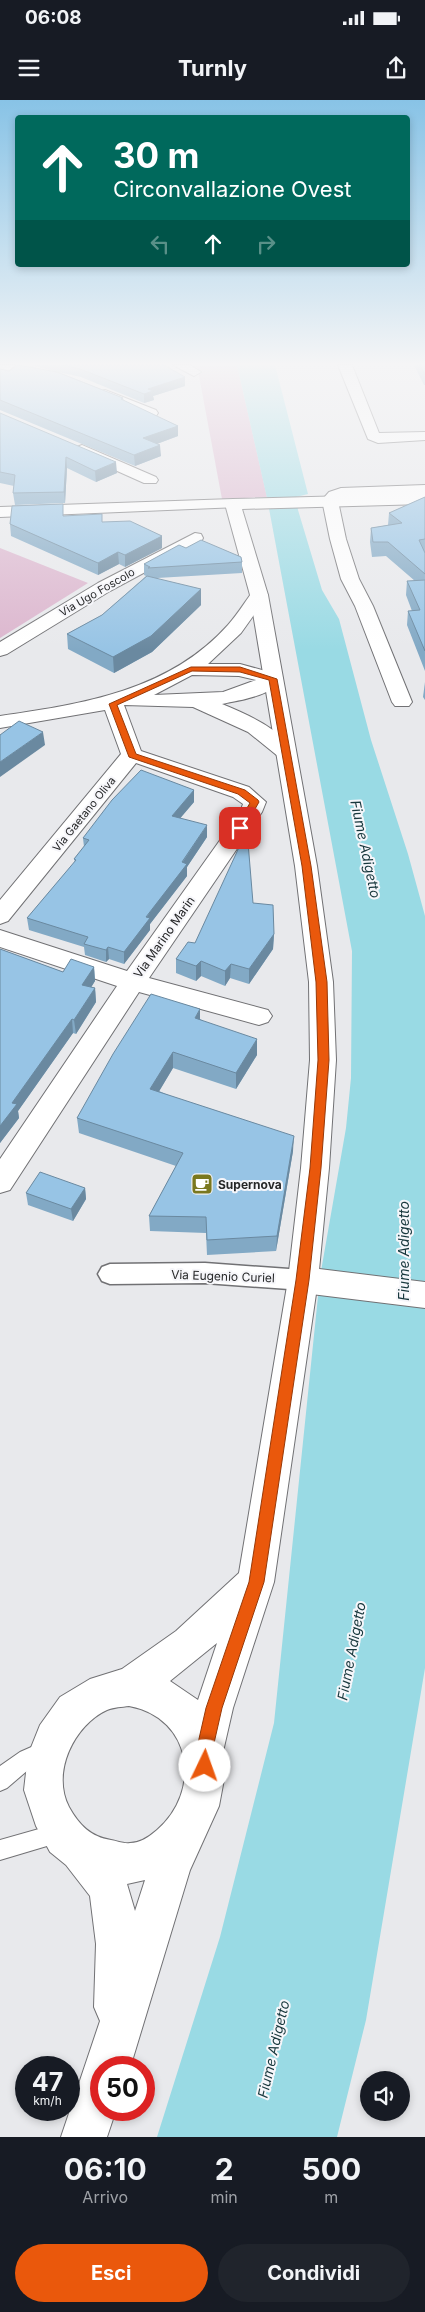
<!DOCTYPE html>
<html lang="it">
<head>
<meta charset="utf-8">
<style>
  :root { --surface:#171b24; --page:#20242c; --text:#f1f3f6; --muted:#9ea1a6; --accent:#ea580c }
  body { margin:0; font-family:Inter,sans-serif; background:var(--page); color:var(--text); height:100vh; display:flex; flex-direction:column; font-size:19px; white-space:nowrap }
  * { box-sizing:border-box; margin:0 }
  p { font-size:16px; color:var(--muted) }
  .icon { flex:none; width:28px; height:28px; fill:none; stroke:currentColor; stroke-width:2; stroke-linecap:round; stroke-linejoin:round }
  .map { position:relative; height:2037px; overflow:hidden }
  .details { display:flex; flex-direction:column; background:var(--surface); flex:1 }
  .details>* { flex:none }
  .hud { position:absolute; left:15px; top:15px; width:395px; height:152px; border-radius:5px; box-shadow:0 2px 8px #0003; background:#00695c; color:#fff; overflow:hidden }
  .tools { position:absolute; left:360px; top:1971px; display:grid; gap:10px }
  .tools a { display:grid; place-items:center; width:50px; height:50px; border-radius:50%; background:var(--surface); box-shadow:0 2px 8px #0003; font-size:25px }
  .speed { position:absolute; left:15px; top:1956px; display:flex; gap:10px; font-size:25px; font-weight:700; text-align:center }
  .speed>* { display:grid; place-content:center; width:65px; height:65px; border-radius:50%; background:var(--surface); box-shadow:0 2px 8px #0003; line-height:1 }
  .speed small { font-size:12px; font-weight:400 }
  .speed .limit { border:8px solid #d22; background:#fff; color:#111 }
  .pin { position:absolute; display:grid; place-items:center; width:42px; height:42px; color:#fff; margin:-21px; border-radius:10px; box-shadow:0 2px 8px #0006 }
  .me { position:absolute; width:55px; margin:-28px; rotate:3deg; stroke-linejoin:round; filter:drop-shadow(0 0 4px #0008) }
  .turn { display:flex; align-items:center; gap:18px; height:105px; padding:0 15px; font-size:22px }
  .turn .icon { width:65px; height:65px; stroke-width:2.5 }
  .turn b { display:block; font-size:35px; line-height:42px }
  .lanes { display:flex; align-items:center; height:48px; padding:0 15px; background:#0003; justify-content:center; gap:25px; direction:ltr }
  .lanes .off { opacity:.35 }
  .eta { display:flex; justify-content:space-evenly; align-items:center; height:85px; text-align:center }
  .eta b { font-size:30px; font-weight:700; line-height:35px }
  .cta { display:flex; gap:10px; margin-top:auto; padding:10px 15px }
  .cta a { flex:1; height:58px; border-radius:30px; background:var(--accent); color:#fff; font-size:20px; font-weight:700; line-height:58px; text-align:center }
  .cta a+a { background:var(--page); color:var(--text) }
  .status { display:flex; justify-content:space-between; align-items:center; height:35px; padding:0 25px; background:var(--surface); direction:ltr }
  .status svg { height:14px; fill:currentColor }
  header { display:flex; justify-content:space-between; align-items:center; height:65px; padding:0 15px; background:var(--surface); font-size:22px; font-weight:700 }
  .map>svg:first-child { display:block }
  .green { fill:#dcb6ce }
  .water { fill:#99dae4 }
  .lines { fill:none; stroke-linecap:round; stroke-linejoin:round }
  .service-casing { stroke:#717174; stroke-width:2 }
  .pedestrian-casing { stroke:#717174; stroke-width:3 }
  .minor-casing { stroke:#717174; stroke-width:2 }
  .tertiary-casing { stroke:#717174; stroke-width:2 }
  .secondary-casing { stroke:#717174; stroke-width:2 }
  .service { fill:#fff; fill-rule:evenodd }
  .pedestrian { fill:#fff; fill-rule:evenodd }
  .minor { fill:#fff; fill-rule:evenodd }
  .tertiary { fill:#fff; fill-rule:evenodd }
  .secondary { fill:#fff; fill-rule:evenodd }
  .wall { fill:#82a9c5 }
  .shaded-wall { fill:#6a89a0 }
  .building { fill:#97c4e5; stroke:#6a89a0 }
  .route { fill:#ea580c; stroke:#983908 }
  .labels { text-anchor:middle; dominant-baseline:central; stroke-width:4; stroke-linejoin:round; paint-order:stroke }
  .far-street-label { font-size:11px; fill:#262728; stroke:#f6f6fa }
  .street-label { font-size:12px; fill:#262728; stroke:#f6f6fa }
  .poi-label { font-size:12px; font-weight:bold; fill:#262728; stroke:#f6f6fa; text-anchor:start }
  .water-label { font-size:14px; font-style:italic; fill:#18383d; stroke:#f6f6fa }
</style>
</head>
<body>
<div class="status"><b>06:08</b><svg viewBox="0 0 49 12"><path d="M0 12V9h3v3zM5 12V6h3v6zM10 12V3h3v9zM15 12V0h3v12zM26 1h20v11H26zM47 4h2v5h-2z"/></svg></div>
<header><svg class="icon" aria-label="menu" viewBox="0 0 24 24"><path d="M4 6h16M4 12h16M4 18h16"/></svg>Turnly<svg class="icon" aria-label="share" viewBox="0 0 24 24"><path d="M12 15V3M7 8l5-5 5 5M5 13v7h14v-7"/></svg></header>
<div class="map">
<svg width="425" height="2037" viewBox="0 0 425 2037">
  <rect width="100%" height="100%" fill="#e8e9ec"/>
  <g class="green">
    <polygon points="197,265 237,265 267,397 222,399"/>
    <polygon points="0,448 88,483 0,538"/>
  </g>
  <polygon class="water" points="237,265 275,265 308,394 296,397 298,410 322,490 339,519 371,640 408,754 425,816 425,1568 366,1920 337,2037 157,2037 220,1837 274,1623 320,1177 346,1028 351,978 352,851 267,398"/>
  <g class="lines">
    <g class="service-casing">
      <g id="service">
        <polygon points="45,1641 52,1644 55,1651 52,1658 28,1670 7,1688 0,1691 0,1666 20,1652"/>
        <polygon points="60,1723 67,1726 70,1733 67,1740 0,1760 0,1740"/>
      </g>
    </g>
    <g class="pedestrian-casing">
      <polygon id="pedestrian" points="205,1163 303,1170 311,1173 315,1180 311,1187 303,1190 205,1183 110,1184 102,1181 98,1174 102,1167 110,1164"/>
    </g>
    <g class="minor-casing">
      <g id="minor">
        <polygon points="173,265 190,265 201,272 194,276"/>
        <polygon points="338,265 352,265 379,333 425,332 425,340 378,343 368,339"/>
        <polygon points="105,290 156,310 158,313 156,316 146,316 100,297 98,294 100,291"/>
        <polygon points="82,345 156,377 158,380 156,383 144,383 77,353 74,350 77,347"/>
        <polygon points="425,385 425,395 343,398 338,401 346,439 359,479 373,506 412,602 409,606 395,606 392,602 355,506 341,479 330,439 322,400 329,392 341,388"/>
        <polygon points="195,433 201,434 203,438 201,442 110,491 7,554 0,556 0,542 98,483"/>
        <path d="M259,490L265,491L268,495L241,533L208,564H240L280,575L283,579C271,596 241,600 222,604C249,615 280,629 296,653L293,657L286,659L279,657L248,632L193,607L124,605L141,651L249,687L266,702L262,712L149,878L268,910L272,916L268,922L259,925L139,892L10,1090L0,1093V1059L117,886L0,847V830L127,871L240,712L243,704L233,697L136,663L8,821L0,824V800L121,654L105,610L0,628V616C83,604 169,591 228,525C237,515 245,502 253,491ZM192,575L239,576L256,580L223,592L154,595Z"/>
        <polygon points="303,1167 425,1182 425,1208 303,1193 292,1189 288,1180 292,1171"/>
      </g>
    </g>
    <g class="tertiary-casing">
      <g id="tertiary">
        <polygon points="0,265 15,265 5,275 0,276"/>
        <polygon points="233,399 241,404 239,407 0,417 0,407"/>
      </g>
    </g>
    <g class="secondary-casing">
      <path id="secondary" d="M425,394V404L242,409L268,495L317,766L333,882L336,960L329,1068L318,1180L274,1482L233,1608L222,1656L225,1674L219,1706L190,1770L130,1968H101V2010H116L107,2037H61L100,1921L94,1907L96,1844L90,1796L66,1765L50,1752L36,1726L24,1690L28,1655L40,1625L60,1597L90,1579L122,1569L176,1531L239,1473L288,1180L301,1068L310,960L309,882L295,766L250,495L225,404L233,399ZM217,1543L198,1600L170,1581ZM129,1606C193,1618 202,1691 157,1730C149,1737 140,1743 130,1743C124,1744 117,1741 111,1740C91,1737 79,1725 69,1707C51,1673 74,1625 107,1610C114,1607 122,1607 129,1606ZM145,1780L135,1811L127,1784Z"/>
    </g>
    <use href="#service" class="service"/>
    <use href="#pedestrian" class="pedestrian"/>
    <use href="#minor" class="minor"/>
    <use href="#tertiary" class="tertiary"/>
    <use href="#secondary" class="secondary"/>
  </g>
  <g class="wall">
    <polygon points="31,265 164,265 185,286 153,296 154,300 144,303 81,277 58,272 123,298 124,301 178,326 178,336 157,344 161,356 135,366 0,310 0,269 9,271 54,271"/>
    <polygon points="414,265 425,265 425,285 424,285"/>
    <polygon points="0,313 117,373 96,382 67,368 65,403 15,405 13,393 14,386 0,383"/>
    <polygon points="425,397 425,571 407,525 408,511 412,511 406,495 407,481 415,481 386,456 372,457 370,442 371,428 388,425 389,413"/>
    <polygon points="64,416 102,422 162,436 162,448 125,467 119,464 98,475 11,436 10,424"/>
    <polygon points="186,448 242,462 242,473 157,478 201,505 152,552 114,573 68,549 67,534 102,515 146,476 144,475 144,464"/>
    <polygon points="425,582 425,600 423,597"/>
    <polygon points="194,690 194,702 180,718 207,737 187,767 187,776 150,824 150,830 124,864 109,859 106,862 85,855 84,847 29,830 27,818 75,762 74,759 84,747 83,738"/>
    <polygon points="253,803 274,834 273,849 249,884 230,878 225,886 201,876 196,881 176,873 176,859 195,843"/>
    <polygon points="0,849 63,872 94,867 95,881 91,887 95,888 96,902 76,934 73,933 18,1011 19,1018 0,1043"/>
    <polygon points="200,919 257,955 236,989 173,968 159,991 293,1051 276,1151 207,1155 206,1133 150,1131 149,1116 176,1066 79,1033 77,1018"/>
    <polygon points="85,1088 86,1099 73,1121 28,1105 26,1093"/>
  </g>
  <g class="shaded-wall">
    <polygon points="185,277 185,286 153,296 154,300 144,303 144,294 148,289"/>
    <polygon points="178,326 178,336 143,349 143,338"/>
    <polygon points="160,345 161,356 135,366 134,355"/>
    <polygon points="66,357 67,368 65,403 64,392"/>
    <polygon points="116,362 117,373 96,382 95,371"/>
    <polygon points="162,436 162,448 125,467 125,455"/>
    <polygon points="118,452 119,464 98,475 98,463"/>
    <polygon points="201,489 201,505 152,552 114,573 113,557"/>
    <polygon points="43,632 45,645 0,677 0,662"/>
    <polygon points="194,690 194,702 172,728 172,716"/>
    <polygon points="207,725 207,737 187,767 187,776 150,824 150,830 124,864 124,852"/>
    <polygon points="274,834 273,849 249,884 249,869"/>
    <polygon points="108,847 109,859 106,862 106,850"/>
    <polygon points="201,861 201,876 196,881 196,866"/>
    <polygon points="231,864 230,878 225,886 225,871"/>
    <polygon points="94,867 95,881 84,899 82,885"/>
    <polygon points="95,888 96,902 76,934 74,920"/>
    <polygon points="200,909 200,925 195,918"/>
    <polygon points="72,919 73,933 18,1011 19,1018 0,1043 0,1026 12,1003"/>
    <polygon points="257,939 257,955 236,989 236,973"/>
    <polygon points="173,952 173,968 151,1005 150,989"/>
    <polygon points="294,1036 293,1051 276,1151 277,1136"/>
    <polygon points="85,1088 86,1099 73,1121 71,1109"/>
  </g>
  <g class="building">
    <polygon points="18,265 57,272 123,298 121,299 178,326 143,338 160,345 134,355 0,300 0,269 9,271"/>
    <polygon points="63,265 164,265 185,277 148,289 153,291 144,294 80,269"/>
    <polygon points="420,265 425,265 425,275"/>
    <polygon points="0,313 116,362 95,371 66,357 64,392 13,393 15,375 0,372"/>
    <polygon points="425,397 425,439 419,440 425,453 425,474 388,442 373,442 371,428 402,423 389,413"/>
    <polygon points="63,404 63,416 102,414 102,422 130,421 162,436 125,455 118,452 98,463 10,424 12,406"/>
    <polygon points="201,440 241,457 242,462 148,468 150,467 144,464 179,445 186,448"/>
    <polygon points="147,476 201,489 151,536 113,557 67,534 102,515"/>
    <polygon points="425,480 425,551 408,511 420,510 407,481"/>
    <polygon points="19,621 43,632 0,662 0,635"/>
    <polygon points="141,670 194,690 172,716 207,725 182,762 187,764 146,817 150,818 124,852 108,847 106,850 84,844 88,837 27,818 76,760 74,759 89,740 83,738 112,700"/>
    <polygon points="247,730 253,803 273,805 274,834 249,869 231,864 225,871 201,861 196,866 176,859 188,842 195,843"/>
    <polygon points="0,849 63,872 71,859 94,867 82,885 95,888 74,920 72,919 12,1003 17,1004 0,1026"/>
    <polygon points="151,894 200,909 195,918 257,939 236,973 173,952 150,989 294,1036 277,1136 207,1140 206,1117 149,1116 183,1053 77,1018 113,954"/>
    <polygon points="40,1072 85,1088 71,1109 26,1093"/>
  </g>
  <linearGradient id="sky" x2="0" y2="1"><stop stop-color="#88c3e6"/><stop offset="0.48" stop-color="#f5f5f6"/><stop offset="1" stop-color="#f5f5f6" stop-opacity="0"/></linearGradient>
  <rect width="425" height="550" fill="url(#sky)"/>
  <polygon class="route" points="191,567 240,567 277,579 311,766 327,882 329,960 321,1068 309,1180 264,1482 222,1608 212,1652 213,1666 211,1672 205,1675 199,1672 196,1652 206,1608 249,1482 296,1180 310,1068 318,960 316,882 302,766 269,580 240,572 192,571 117,605 136,654 245,690 258,700 259,702 243,730 240,730 235,728 250,703 238,694 129,657 109,604"/>
  <defs>
    <g id="cafe-square" transform="scale(1.125)"><rect x="-9" y="-9" width="18" height="18" rx="4" fill="#7a781f" stroke="#f6f6fa"/><path d="M-5.5-4.5H6V0H3Q3 3.5 0 3.5H-2.5Q-5.5 3.5-5.5 0ZM3-3.2v2h1.7v-2ZM-6 4.5H4V6H-6Z" fill="#fff"/></g>
  </defs>
  <g fill-rule="evenodd">
    <use href="#cafe-square" x="202" y="1084"/>
  </g>
  <g class="labels">
    <g class="far-street-label">
      <text transform="translate(97 492) rotate(-30)">Via Ugo Foscolo</text>
      <text transform="translate(84 714) rotate(-51)">Via Gaetano Oliva</text>
    </g>
    <g class="street-label">
      <text transform="translate(164 837) rotate(-55)">Via Marino Marin</text>
      <text transform="translate(223 1176) rotate(2)">Via Eugenio Curiel</text>
    </g>
    <g class="poi-label">
      <text x="218" y="1084">Supernova</text>
    </g>
    <g class="water-label">
      <text transform="translate(366 749) rotate(78)">Fiume Adigetto</text>
      <text transform="translate(403 1151) rotate(-90)">Fiume Adigetto</text>
      <text transform="translate(351 1551) rotate(-79)">Fiume Adigetto</text>
      <text transform="translate(273 1949) rotate(-77)">Fiume Adigetto</text>
    </g>
  </g>
</svg>
<div class="tools">
<a><svg class="icon" aria-label="sound" viewBox="0 0 24 24"><path d="M4 9h4l5-4v14l-5-4H4zM17 9q2 3 0 6"/></svg></a>
</div>
<div class="speed"><div>47<small>km/h</small></div><div class="limit">50</div></div>
<div class="pin" style="left:240px;top:728px;background:#d93025"><svg class="icon" aria-label="arrive" viewBox="0 0 24 24"><path d="M6 21V4h12l-3 4 3 4H6"/></svg></div>
<svg class="me" style="left:205px;top:1666px" viewBox="-20 -20 40 40"><circle r="19" fill="#fff"/><path d="M0-13L10 11 0 6-10 11z" fill="#ea580c"/></svg>
<div class="hud">
<div class="turn"><svg class="icon" aria-label="ahead" viewBox="0 0 24 24"><path d="M12 20V5M6 11l6-6 6 6"/></svg><div><b>30 m</b>Circonvallazione Ovest</div></div>
<div class="lanes"><svg class="icon off" aria-label="left" viewBox="0 0 24 24"><path d="M17 20v-9H6M10 6l-5 5 5 5"/></svg><svg class="icon" aria-label="ahead" viewBox="0 0 24 24"><path d="M12 20V5M6 11l6-6 6 6"/></svg><svg class="icon off" aria-label="right" viewBox="0 0 24 24"><path d="M7 20v-9h11M14 6l5 5-5 5"/></svg></div>
</div>
</div>
<section class="details">
<div class="eta">
<div><b>06:10</b><p>Arrivo</p></div>
<div><b>2</b><p>min</p></div>
<div><b>500</b><p>m</p></div>
</div>
<div class="cta"><a>Esci</a><a>Condividi</a></div>
</section>
</body>
</html>
